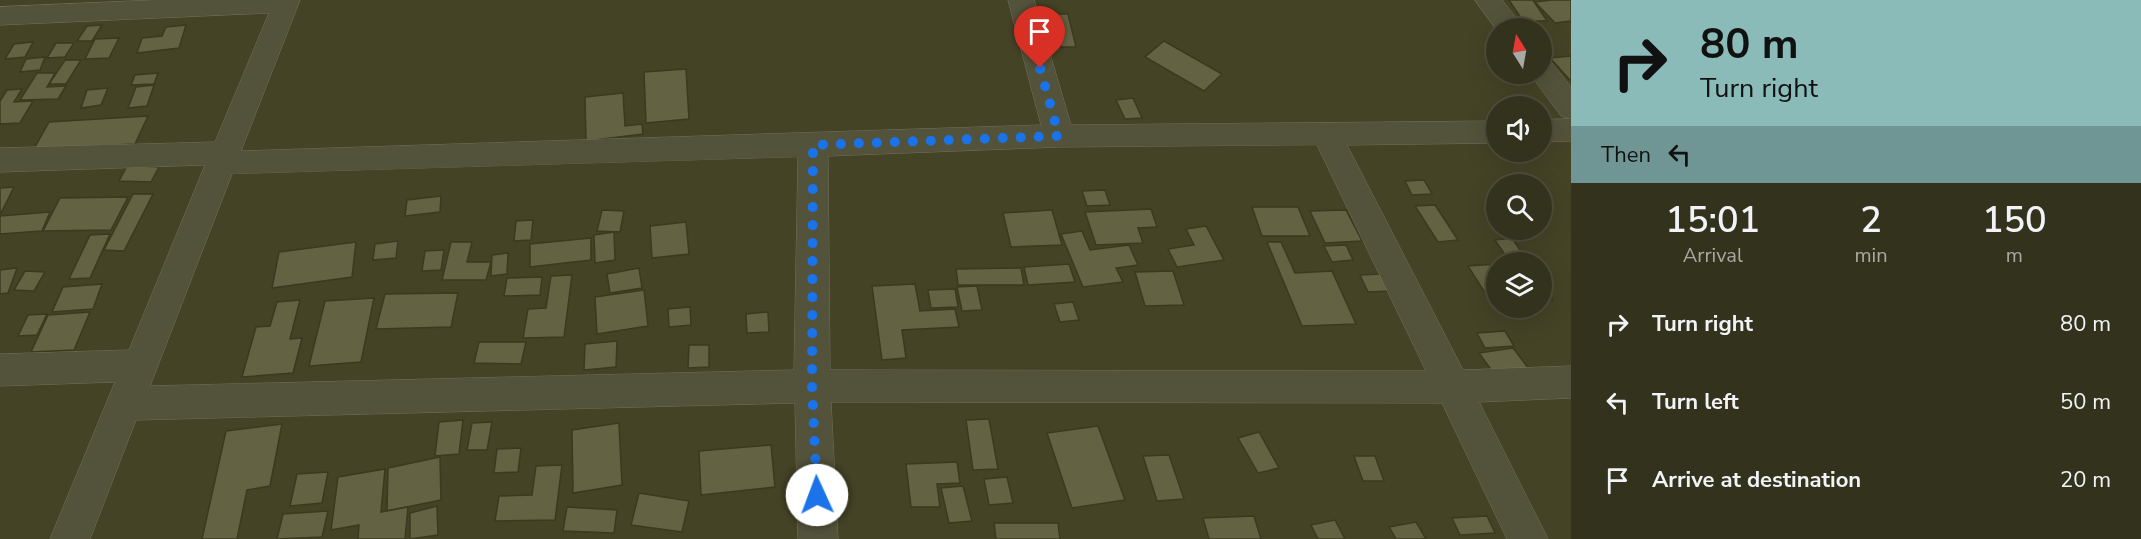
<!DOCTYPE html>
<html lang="en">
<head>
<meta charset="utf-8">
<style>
  :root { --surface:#33321c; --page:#3b3a25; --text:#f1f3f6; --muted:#a9aaa3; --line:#4e4d3b }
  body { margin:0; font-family:"Nunito Sans",sans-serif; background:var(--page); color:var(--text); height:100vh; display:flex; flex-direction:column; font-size:22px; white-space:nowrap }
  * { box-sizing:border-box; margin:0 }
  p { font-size:20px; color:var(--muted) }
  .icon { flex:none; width:33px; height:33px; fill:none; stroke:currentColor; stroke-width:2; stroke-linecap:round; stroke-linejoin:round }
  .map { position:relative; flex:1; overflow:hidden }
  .details { display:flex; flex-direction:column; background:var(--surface); width:570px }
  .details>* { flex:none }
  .banner { background:#8bbbb9; color:#111; overflow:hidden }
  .needle { width:39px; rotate:349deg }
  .fabs { position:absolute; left:1486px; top:18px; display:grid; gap:12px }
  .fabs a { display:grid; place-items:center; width:66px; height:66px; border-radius:50%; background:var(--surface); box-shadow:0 6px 24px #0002,0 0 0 2px var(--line); font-size:30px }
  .pin { position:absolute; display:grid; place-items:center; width:51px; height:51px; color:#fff; margin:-62px -26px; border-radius:50% 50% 50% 0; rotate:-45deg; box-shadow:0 0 6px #0007 }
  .pin .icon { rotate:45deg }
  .me { position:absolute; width:66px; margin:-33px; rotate:358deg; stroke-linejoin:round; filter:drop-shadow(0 0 4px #0008) }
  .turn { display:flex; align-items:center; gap:21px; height:126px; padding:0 30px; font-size:27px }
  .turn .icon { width:78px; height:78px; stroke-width:2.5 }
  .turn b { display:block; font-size:42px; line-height:51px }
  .then { display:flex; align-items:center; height:57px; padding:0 30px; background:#0003; gap:12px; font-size:22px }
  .eta { display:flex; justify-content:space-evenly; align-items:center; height:102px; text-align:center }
  .eta b { font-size:36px; font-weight:600; line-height:42px }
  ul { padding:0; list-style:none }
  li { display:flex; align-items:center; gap:18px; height:78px; padding:0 30px }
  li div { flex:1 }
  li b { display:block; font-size:22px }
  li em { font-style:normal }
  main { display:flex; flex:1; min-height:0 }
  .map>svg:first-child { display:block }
  .building { fill:#636242; stroke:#3a3a21; stroke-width:1.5 }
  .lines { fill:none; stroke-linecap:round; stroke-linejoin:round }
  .street-casing { stroke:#73735c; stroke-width:1 }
  .street { fill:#53533b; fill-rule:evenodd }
  .route { stroke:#1a73e8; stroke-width:10; stroke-dasharray:0 18 }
</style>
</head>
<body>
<main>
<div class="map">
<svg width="1571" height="539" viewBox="0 0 1571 539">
  <rect width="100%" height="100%" fill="#444326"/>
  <g class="building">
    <polygon points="1509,0 1533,0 1547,21 1523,21"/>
    <polygon points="1552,0 1571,0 1571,21 1555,23 1535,2"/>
    <polygon points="1053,14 1068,14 1076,47 1061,47"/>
    <polygon points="102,25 92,41 77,41 87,26"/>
    <polygon points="186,25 179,48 137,53 142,38 162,36 166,27"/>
    <polygon points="119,38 109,58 85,59 95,39"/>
    <polygon points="1164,41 1222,74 1204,91 1145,57"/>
    <polygon points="33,42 25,57 5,59 14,44"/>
    <polygon points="56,43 74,43 65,57 47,58"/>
    <polygon points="1571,56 1571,81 1550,58"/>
    <polygon points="45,57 40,70 20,72 26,59"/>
    <polygon points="65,60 81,60 66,84 49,84"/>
    <polygon points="686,69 689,119 646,123 644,72"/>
    <polygon points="37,73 55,73 47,87 66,86 58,99 20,100"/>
    <polygon points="158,73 154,84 131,85 135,75"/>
    <polygon points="154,85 147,106 128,108 136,87"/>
    <polygon points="108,88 101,105 81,108 87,90"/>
    <polygon points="22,89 14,102 33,101 20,123 0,124 0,101 7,90"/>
    <polygon points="623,93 625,126 642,124 643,134 586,141 585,97"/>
    <polygon points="1133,98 1142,118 1125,119 1116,100"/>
    <polygon points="148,116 135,144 34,149 49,122"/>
    <polygon points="127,166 159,167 151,182 119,181"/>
    <polygon points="1424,180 1432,194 1412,195 1405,181"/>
    <polygon points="14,187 0,215 0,188"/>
    <polygon points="1105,190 1110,205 1087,206 1082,191"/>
    <polygon points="133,194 153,194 124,251 104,250"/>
    <polygon points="441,196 440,212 405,216 407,200"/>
    <polygon points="128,197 111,230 43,231 60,198"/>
    <polygon points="1435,205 1458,240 1438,242 1415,206"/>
    <polygon points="1252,207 1298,207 1310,236 1262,236"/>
    <polygon points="1151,209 1157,227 1138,228 1143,243 1096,245 1085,212"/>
    <polygon points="602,210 624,211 620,232 597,231"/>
    <polygon points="1052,210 1062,245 1011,247 1003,213"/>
    <polygon points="1346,210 1362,241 1325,243 1310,211"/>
    <polygon points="50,212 42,231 0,234 0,216"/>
    <polygon points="533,220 531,240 514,241 516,221"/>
    <polygon points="686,222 689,254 652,258 650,226"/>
    <polygon points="1206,226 1224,260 1177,267 1168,249 1194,245 1186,229"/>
    <polygon points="1082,231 1090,250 1129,245 1138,265 1116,268 1123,282 1083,287 1061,234"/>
    <polygon points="614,232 615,260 595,263 594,235"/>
    <polygon points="110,234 90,278 69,279 90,235"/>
    <polygon points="591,238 591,260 530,267 530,244"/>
    <polygon points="1512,238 1528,262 1510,262 1495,240"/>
    <polygon points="398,241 396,258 373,260 375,244"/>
    <polygon points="356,242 352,277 272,288 279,252"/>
    <polygon points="451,242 472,242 467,262 491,262 486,280 442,280"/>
    <polygon points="1267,242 1281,242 1295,273 1332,271 1356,324 1302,326"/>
    <polygon points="1346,245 1353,260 1332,262 1324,246"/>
    <polygon points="444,250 441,270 422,271 425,251"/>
    <polygon points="508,253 507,274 491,276 492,255"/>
    <polygon points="1069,264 1075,282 1028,285 1024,267"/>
    <polygon points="1497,264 1497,304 1492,304 1468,266"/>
    <polygon points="17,268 8,293 0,294 0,270"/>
    <polygon points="639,268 642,288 610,293 607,274"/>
    <polygon points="1021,268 1024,285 958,285 956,269"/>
    <polygon points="25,271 45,272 34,291 14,290"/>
    <polygon points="1173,271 1184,305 1145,306 1135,272"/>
    <polygon points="1381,274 1389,291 1368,292 1360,275"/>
    <polygon points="572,275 564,337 523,338 528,309 546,308 551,276"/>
    <polygon points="542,277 540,295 504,296 507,278"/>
    <polygon points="1542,283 1553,300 1542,301"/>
    <polygon points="102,284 93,309 52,312 63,287"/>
    <polygon points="915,284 920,311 955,309 959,327 902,330 906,358 882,360 872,286"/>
    <polygon points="977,286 982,310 962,311 957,287"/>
    <polygon points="955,289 958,307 931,308 928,290"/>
    <polygon points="644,290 648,326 597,334 595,297"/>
    <polygon points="458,293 451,327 376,329 385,294"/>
    <polygon points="374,298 361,362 309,366 325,301"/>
    <polygon points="300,300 290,339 302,338 293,373 242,377 256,327 270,326 277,302"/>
    <polygon points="1073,302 1079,320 1060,322 1054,304"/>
    <polygon points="690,307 691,325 669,327 668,309"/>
    <polygon points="90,312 74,350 31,352 48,315"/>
    <polygon points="768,312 769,332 747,333 746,314"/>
    <polygon points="47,314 37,335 18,336 28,315"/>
    <polygon points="1505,331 1514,346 1485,348 1477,333"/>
    <polygon points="617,341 616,367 584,370 585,344"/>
    <polygon points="479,342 526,342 521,364 474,363"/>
    <polygon points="689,345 709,345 709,367 688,368"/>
    <polygon points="1513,348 1529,369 1495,375 1479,353"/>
    <polygon points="989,419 998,469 973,470 966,420"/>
    <polygon points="463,420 459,454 435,456 439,422"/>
    <polygon points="492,422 487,450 467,450 472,423"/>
    <polygon points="619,423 622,485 573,493 572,430"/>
    <polygon points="282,424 270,486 247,490 237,539 202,539 226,431"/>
    <polygon points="1098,426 1125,500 1072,508 1047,433"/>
    <polygon points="1259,432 1279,468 1258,473 1238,438"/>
    <polygon points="771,445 775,487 701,495 699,451"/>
    <polygon points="521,448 518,472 494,473 497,449"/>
    <polygon points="1169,455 1184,499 1157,501 1143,456"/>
    <polygon points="1354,456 1375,456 1384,481 1363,481"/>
    <polygon points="440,457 441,500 387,511 388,468"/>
    <polygon points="957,462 960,483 937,484 940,507 911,507 906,464"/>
    <polygon points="562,465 555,520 495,521 499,496 532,495 536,466"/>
    <polygon points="385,469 381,512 408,507 405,539 358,539 359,525 331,530 338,477"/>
    <polygon points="328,472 322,503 290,506 297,474"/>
    <polygon points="1007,477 1013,503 989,505 984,479"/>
    <polygon points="963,486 972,521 949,523 941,488"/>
    <polygon points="639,493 689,501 682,532 631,525"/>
    <polygon points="437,506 438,535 410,539 410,513"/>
    <polygon points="567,507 617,510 614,533 563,531"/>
    <polygon points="328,511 322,537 277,539 283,514"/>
    <polygon points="1254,516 1261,539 1209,539 1203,518"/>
    <polygon points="1487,516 1495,533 1460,535 1452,518"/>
    <polygon points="1335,520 1345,539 1318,539 1311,525"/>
    <polygon points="1416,522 1426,539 1396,539 1389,527"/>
    <polygon points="994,523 1058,523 1060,539 996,539"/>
  </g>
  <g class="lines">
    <g class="street-casing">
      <g id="street">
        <path d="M156,0H300L241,151L1041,125L1008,0H1034L1071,125L1497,121V143L1347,145L1463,370L1571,366V398L1479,402L1548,539H1507L1442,403L831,402L838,539H798L795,403L136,420L90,539H50L115,382L0,386V354L129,350L205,165L0,172V148L215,142L269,13L0,25V7ZM1317,145L1426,371L830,370L828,156L1059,147ZM798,157L794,370L150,386L232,174Z"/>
        <polygon points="1475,0 1502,0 1524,28 1497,30"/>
        <polygon points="1542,60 1552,63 1571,87 1571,119 1561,116 1530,74 1542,74"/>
        <polygon points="1571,119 1571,141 1542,142 1542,120"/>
      </g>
    </g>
    <use href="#street" class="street"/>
  </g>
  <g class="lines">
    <polyline class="route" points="817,495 812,386 813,145 1059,136 1040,68"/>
  </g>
</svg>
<div class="fabs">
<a><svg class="needle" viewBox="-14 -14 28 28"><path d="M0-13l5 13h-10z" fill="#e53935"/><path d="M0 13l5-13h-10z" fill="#a9aaa3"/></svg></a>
<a><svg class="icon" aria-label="sound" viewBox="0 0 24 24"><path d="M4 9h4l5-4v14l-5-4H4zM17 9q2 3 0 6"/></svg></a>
<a><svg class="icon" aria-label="search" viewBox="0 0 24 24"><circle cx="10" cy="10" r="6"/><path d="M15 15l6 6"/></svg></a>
<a><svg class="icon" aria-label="layers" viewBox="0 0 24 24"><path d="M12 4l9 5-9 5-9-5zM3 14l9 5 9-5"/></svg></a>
</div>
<div class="pin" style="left:1040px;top:68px;background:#d93025"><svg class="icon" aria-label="arrive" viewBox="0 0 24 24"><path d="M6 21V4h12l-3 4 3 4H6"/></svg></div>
<svg class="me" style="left:817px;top:495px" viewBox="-20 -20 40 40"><circle r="19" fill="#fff"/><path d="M0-13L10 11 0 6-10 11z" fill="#1a73e8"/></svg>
</div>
<section class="details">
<div class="banner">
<div class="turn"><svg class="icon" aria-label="right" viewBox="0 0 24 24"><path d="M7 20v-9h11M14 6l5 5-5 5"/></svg><div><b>80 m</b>Turn right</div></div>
<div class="then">Then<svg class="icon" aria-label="left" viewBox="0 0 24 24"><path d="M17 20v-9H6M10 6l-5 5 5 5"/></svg></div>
</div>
<div class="eta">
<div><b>15:01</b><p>Arrival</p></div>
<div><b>2</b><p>min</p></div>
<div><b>150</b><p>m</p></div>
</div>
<ul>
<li><svg class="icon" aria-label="right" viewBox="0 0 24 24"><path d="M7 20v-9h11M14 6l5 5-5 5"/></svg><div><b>Turn right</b></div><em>80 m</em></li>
<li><svg class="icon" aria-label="left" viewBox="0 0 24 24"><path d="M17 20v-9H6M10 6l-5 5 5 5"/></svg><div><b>Turn left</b></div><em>50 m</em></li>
<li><svg class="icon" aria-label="arrive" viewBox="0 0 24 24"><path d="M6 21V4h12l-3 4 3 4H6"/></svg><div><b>Arrive at destination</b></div><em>20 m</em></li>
</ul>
</section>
</main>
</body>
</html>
